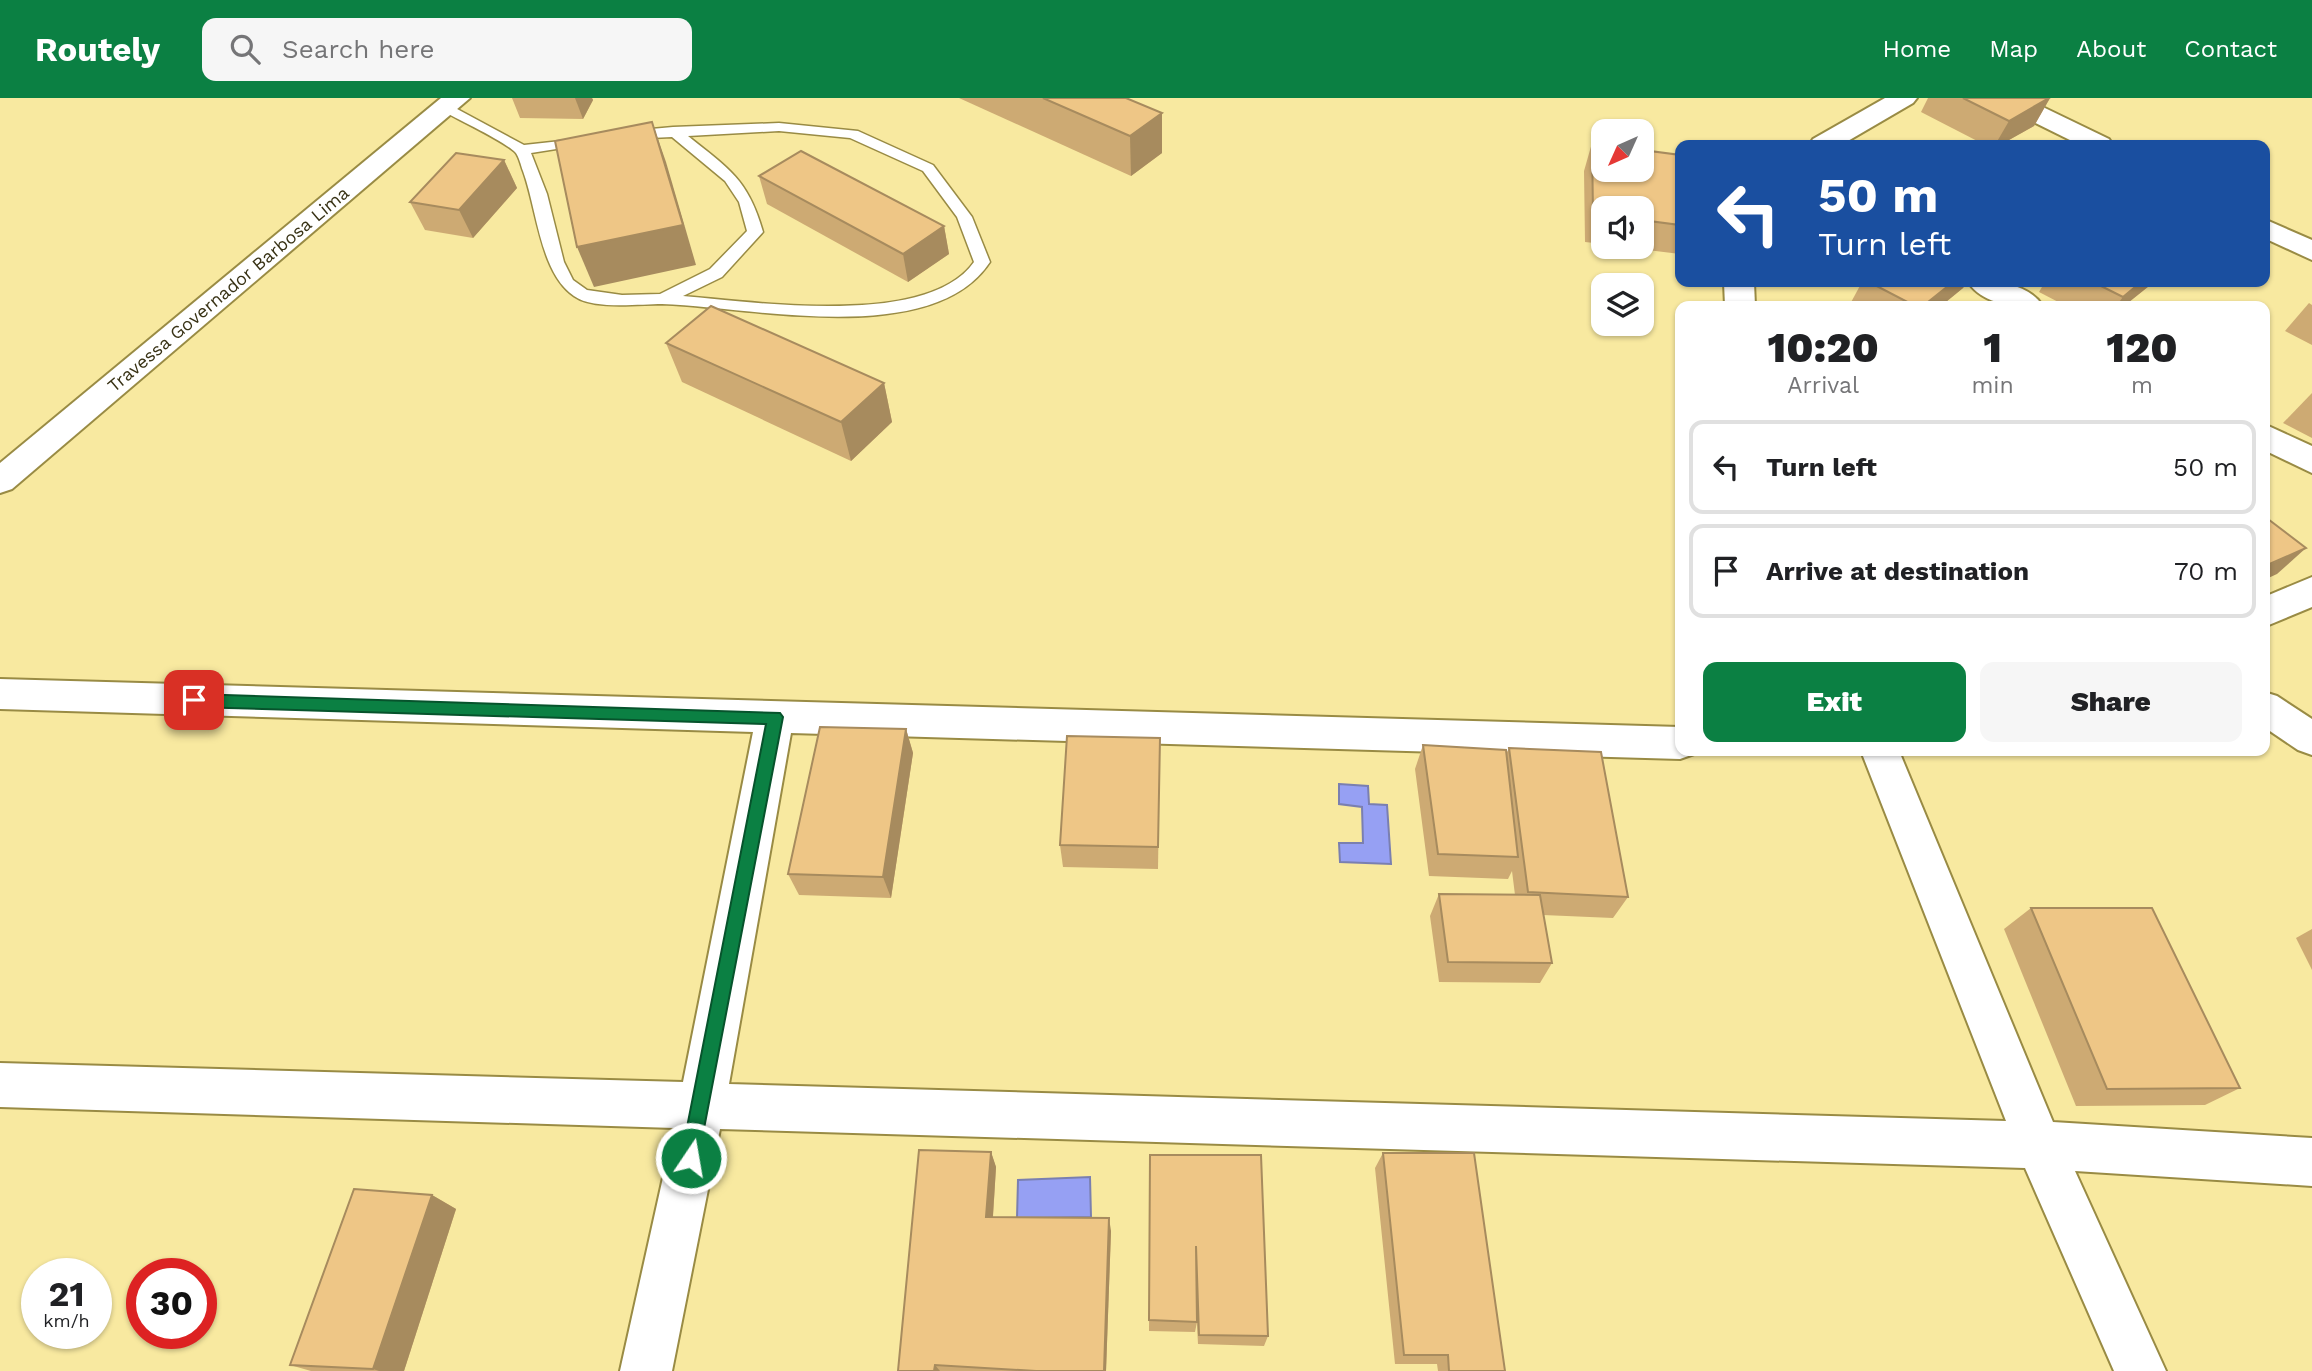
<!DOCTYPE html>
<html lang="en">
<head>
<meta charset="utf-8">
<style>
  :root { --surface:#fff; --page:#f6f6f6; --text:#202124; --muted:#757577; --line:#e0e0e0; --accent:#0b8043 }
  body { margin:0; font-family:"Work Sans",sans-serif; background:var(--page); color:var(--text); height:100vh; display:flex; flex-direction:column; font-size:26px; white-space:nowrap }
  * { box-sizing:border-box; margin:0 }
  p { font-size:23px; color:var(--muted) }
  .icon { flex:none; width:38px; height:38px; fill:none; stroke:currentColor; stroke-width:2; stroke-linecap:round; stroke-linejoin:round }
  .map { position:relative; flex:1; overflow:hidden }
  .sheet { position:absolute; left:1675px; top:203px; width:595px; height:455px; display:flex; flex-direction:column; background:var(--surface); border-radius:14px; box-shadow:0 2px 5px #0004 }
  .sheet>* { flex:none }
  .guide { position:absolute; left:1675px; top:42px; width:595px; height:147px; border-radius:14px; box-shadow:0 2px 5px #0004; background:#1a4fa0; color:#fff; overflow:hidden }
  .needle { width:46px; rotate:225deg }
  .tools { position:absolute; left:1591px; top:21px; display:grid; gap:14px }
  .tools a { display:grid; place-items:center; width:63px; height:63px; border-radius:14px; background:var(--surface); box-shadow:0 2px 5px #0004; font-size:35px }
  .speed { position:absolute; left:21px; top:1160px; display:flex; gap:14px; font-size:35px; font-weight:700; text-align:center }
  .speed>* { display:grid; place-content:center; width:91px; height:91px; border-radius:50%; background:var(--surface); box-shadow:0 2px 5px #0004; line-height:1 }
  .speed small { font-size:18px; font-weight:400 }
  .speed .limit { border:10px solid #d22; background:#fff; color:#111 }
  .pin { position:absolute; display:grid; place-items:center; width:60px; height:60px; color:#fff; margin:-30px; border-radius:14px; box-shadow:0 4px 10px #0006 }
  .me { position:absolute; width:77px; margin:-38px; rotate:12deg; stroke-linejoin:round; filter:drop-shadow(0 0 5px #0008) }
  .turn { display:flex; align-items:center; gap:24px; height:147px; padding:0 28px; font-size:32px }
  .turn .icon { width:91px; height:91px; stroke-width:2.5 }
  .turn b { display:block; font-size:49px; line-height:60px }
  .eta { display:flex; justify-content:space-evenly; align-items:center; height:119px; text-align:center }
  .eta b { font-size:42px; font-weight:800; line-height:49px }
  .primary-button { display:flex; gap:14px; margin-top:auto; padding:14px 28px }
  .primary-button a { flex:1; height:80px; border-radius:14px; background:var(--accent); color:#fff; font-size:28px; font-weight:800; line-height:80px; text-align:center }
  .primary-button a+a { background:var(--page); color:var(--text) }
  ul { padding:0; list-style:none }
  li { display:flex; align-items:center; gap:21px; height:94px; margin:0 14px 10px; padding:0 14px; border:4px solid var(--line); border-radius:14px }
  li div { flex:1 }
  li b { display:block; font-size:26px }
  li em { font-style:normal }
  header { display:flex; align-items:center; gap:42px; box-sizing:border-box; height:98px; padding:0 35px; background:var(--accent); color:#fff }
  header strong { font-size:33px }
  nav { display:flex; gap:38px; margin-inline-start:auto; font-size:24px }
  .search { width:490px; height:63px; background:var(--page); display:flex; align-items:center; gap:18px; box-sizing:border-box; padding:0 24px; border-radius:14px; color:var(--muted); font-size:26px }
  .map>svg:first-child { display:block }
  .water { fill:#96a0f3; stroke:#7a7fb0; stroke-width:2 }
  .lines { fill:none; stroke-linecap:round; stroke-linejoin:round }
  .service-casing { stroke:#998b44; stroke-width:3 }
  .minor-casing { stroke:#998b44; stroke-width:4 }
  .tertiary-casing { stroke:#998b44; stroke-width:4 }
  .service { fill:#fff; fill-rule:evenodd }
  .minor { fill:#fff; fill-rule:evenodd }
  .tertiary { fill:#fff; fill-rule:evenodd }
  .wall { fill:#cdaa73 }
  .shaded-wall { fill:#a78b5e }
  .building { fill:#eec686; stroke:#a78b5e; stroke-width:2 }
  .route { fill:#0b8043; stroke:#07532c; stroke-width:2 }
  .labels { text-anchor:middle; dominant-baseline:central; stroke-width:7; stroke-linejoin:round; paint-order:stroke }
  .far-street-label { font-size:18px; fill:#383215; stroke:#fff }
</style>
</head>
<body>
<header>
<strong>Routely</strong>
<div class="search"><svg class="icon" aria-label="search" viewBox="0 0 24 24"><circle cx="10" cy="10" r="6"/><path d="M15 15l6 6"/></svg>Search here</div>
<nav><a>Home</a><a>Map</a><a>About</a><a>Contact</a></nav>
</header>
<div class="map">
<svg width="2312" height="1273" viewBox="0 0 2312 1273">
  <rect width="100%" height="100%" fill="#f8e9a0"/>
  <g class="water">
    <polygon points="1339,686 1368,688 1369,706 1387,707 1391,766 1340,764 1339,745 1363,745 1362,709 1339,706"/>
    <polygon points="1090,1079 1091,1119 1017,1120 1018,1082"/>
  </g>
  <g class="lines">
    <g class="service-casing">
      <path id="service" d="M446,5L524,47L588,40L590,43L588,46L531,55L547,96L564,164L573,182L587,192L622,197L660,196L710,171L747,133L739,104L725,83L672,39L629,41L622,37L629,33L673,29L779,25L858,33L933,67L972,119L990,164C933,251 751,209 662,206C639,206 593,212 574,198C540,175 537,111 523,73C521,68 519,58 515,54C504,43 457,21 441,12V6ZM779,33L850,40L923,73L957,119L974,164C928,230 755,204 683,198L722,179L763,134C748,81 729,71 688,38Z"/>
    </g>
    <g class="minor-casing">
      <g id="minor">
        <polygon points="1885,0 1917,0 1913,5 1841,47 1809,47 1813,41"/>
        <polygon points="1991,0 2024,0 2109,41 2113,47 2080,47 1995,5"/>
        <polygon points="2264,121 2312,142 2312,162 2264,140"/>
        <polygon points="1724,184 1754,184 1755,208 1725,208"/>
        <path d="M1968,184C1994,183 2027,184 2043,208C2017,209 1984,208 1968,184Z"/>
        <polygon points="2264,326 2312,348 2312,375 2264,352"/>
        <polygon points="2312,479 2312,509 2264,529 2264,499"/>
        <polygon points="0,581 1680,629 1680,653 1695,653 1694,656 1680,661 791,635 729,986 2006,1023 1861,653 1899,653 2053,1024 2312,1040 2312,1088 2075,1073 2166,1273 2114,1273 2025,1070 720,1031 672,1273 620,1273 674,1030 0,1009 0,965 683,984 753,634 0,611"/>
        <polygon points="2264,594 2277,598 2312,621 2312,657 2298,652 2264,629"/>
      </g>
    </g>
    <g class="tertiary-casing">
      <polygon id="tertiary" points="441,0 470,0 12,391 0,395 0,365"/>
    </g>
    <use href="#service" class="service"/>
    <use href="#minor" class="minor"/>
    <use href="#tertiary" class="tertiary"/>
  </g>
  <g class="wall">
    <polygon points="512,0 592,0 593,2 583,21 520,20"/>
    <polygon points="959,0 1126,0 1162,55 1131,78"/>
    <polygon points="1928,0 2050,0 2034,28 2000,47 1985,47 1921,14"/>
    <polygon points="1592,45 1680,57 1680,156 1623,149 1642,149 1642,110 1603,110 1603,146 1585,144 1584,73"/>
    <polygon points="504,62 517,90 473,140 425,132 410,104"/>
    <polygon points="759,78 944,128 949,156 908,184 767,106"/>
    <polygon points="1862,184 1967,184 1963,190 1941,208 1849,208"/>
    <polygon points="2045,184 2154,184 2124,208 2066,208 2039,194"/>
    <polygon points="2309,205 2312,207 2312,247 2285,233"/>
    <polygon points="666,245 884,285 892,324 851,363 682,284"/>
    <polygon points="2312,295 2312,340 2283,325"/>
    <polygon points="906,631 913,655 891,800 799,797 788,776"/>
    <polygon points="1160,640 1158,771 1063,769 1060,747"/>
    <polygon points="1423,647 1506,656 1509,650 1628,799 1613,820 1543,817 1552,865 1540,885 1439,884 1430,818 1439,796 1515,797 1512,773 1508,781 1429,778 1415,671"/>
    <polygon points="2031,810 2240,990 2205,1007 2076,1008 2004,831"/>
    <polygon points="2312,831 2312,872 2296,840"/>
    <polygon points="991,1054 996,1069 993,1119 1111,1133 1106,1273 898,1273"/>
    <polygon points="1383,1055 1505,1273 1438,1273 1437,1266 1395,1266 1375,1070"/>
    <polygon points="1150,1057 1268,1238 1264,1248 1198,1246 1196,1208 1197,1224 1195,1234 1149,1233"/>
    <polygon points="432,1097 456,1111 404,1273 311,1273 290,1267"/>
  </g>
  <g class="shaded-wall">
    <polygon points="575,0 592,0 593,2 583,21"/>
    <polygon points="2050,0 2034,28 2000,47 1995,47 2009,23"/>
    <polygon points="1162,15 1162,55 1131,78 1130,38"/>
    <polygon points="652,24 666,64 696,167 594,189 577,149"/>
    <polygon points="504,62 517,90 473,140 459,112"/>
    <polygon points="944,128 949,156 908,184 903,156"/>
    <polygon points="1953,184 1967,184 1963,190 1941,208 1923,208"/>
    <polygon points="2141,184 2154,184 2124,208 2116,208 2123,199"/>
    <polygon points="884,285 892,324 851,363 841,324"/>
    <polygon points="2306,450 2277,476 2264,482 2264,469"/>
    <polygon points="906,631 913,655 891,800 883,779"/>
    <polygon points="991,1054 996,1069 992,1132 986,1119"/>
    <polygon points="432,1097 456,1111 404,1273 379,1273 373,1271"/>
    <polygon points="1109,1120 1111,1133 1106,1273 1104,1273"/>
    <polygon points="935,1267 940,1273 934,1273"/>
  </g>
  <g class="building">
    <polygon points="1043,0 1126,0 1162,15 1130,38"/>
    <polygon points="1963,0 2049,0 2009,23"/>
    <polygon points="652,24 683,127 577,149 555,43"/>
    <polygon points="1592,45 1603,46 1603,72 1642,72 1642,52 1680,57 1680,127 1642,122 1642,110 1603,110 1603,117 1593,115"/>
    <polygon points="801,53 944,128 903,156 759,78"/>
    <polygon points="456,55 504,62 459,112 410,104"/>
    <polygon points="1869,184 1953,184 1923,208 1915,208"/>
    <polygon points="2093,184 2141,184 2123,199"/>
    <polygon points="711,208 884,285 841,324 666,245"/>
    <polygon points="2264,418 2306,450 2265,468"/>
    <polygon points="820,629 906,631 883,779 788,776"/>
    <polygon points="1067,638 1160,640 1158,749 1060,747"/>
    <polygon points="1423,647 1506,652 1518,759 1438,756"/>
    <polygon points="1509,650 1601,654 1628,799 1528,794"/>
    <polygon points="1439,796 1540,797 1552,865 1448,864"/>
    <polygon points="2031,810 2152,810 2240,990 2107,991"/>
    <polygon points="919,1052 991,1054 986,1119 1109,1120 1104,1273 1036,1273 935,1267 934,1273 898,1273"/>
    <polygon points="1383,1055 1474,1055 1505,1273 1449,1273 1448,1257 1404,1257"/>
    <polygon points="1150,1057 1261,1057 1268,1238 1199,1237 1196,1148 1197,1224 1149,1222"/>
    <polygon points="354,1091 432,1097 373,1271 290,1267"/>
  </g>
  <polygon class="route" points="194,596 780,615 783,619 697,1067 691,1069 684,1067 681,1060 766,626 194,609 186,602"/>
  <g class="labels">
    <g class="far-street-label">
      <text transform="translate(228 191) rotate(-40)">Travessa Governador Barbosa Lima</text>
    </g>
  </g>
</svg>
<div class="tools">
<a><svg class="needle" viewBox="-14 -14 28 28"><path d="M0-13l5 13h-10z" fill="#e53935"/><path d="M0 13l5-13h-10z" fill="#757577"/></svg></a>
<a><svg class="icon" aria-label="sound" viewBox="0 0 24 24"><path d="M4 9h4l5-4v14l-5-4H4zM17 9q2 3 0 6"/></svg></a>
<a><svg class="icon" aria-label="layers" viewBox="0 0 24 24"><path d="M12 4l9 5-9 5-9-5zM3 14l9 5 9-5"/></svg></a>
</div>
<div class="speed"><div>21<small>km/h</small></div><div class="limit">30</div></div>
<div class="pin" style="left:194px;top:602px;background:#d93025"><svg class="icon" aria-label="arrive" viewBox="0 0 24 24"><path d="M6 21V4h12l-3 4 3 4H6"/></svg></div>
<svg class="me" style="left:691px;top:1060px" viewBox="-20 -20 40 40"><circle r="17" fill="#0b8043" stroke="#fff" stroke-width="3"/><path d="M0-11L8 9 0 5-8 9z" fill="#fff"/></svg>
<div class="guide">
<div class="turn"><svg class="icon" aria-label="left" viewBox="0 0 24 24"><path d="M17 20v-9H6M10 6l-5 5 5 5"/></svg><div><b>50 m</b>Turn left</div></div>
</div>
<section class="sheet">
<div class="eta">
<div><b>10:20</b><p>Arrival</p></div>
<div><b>1</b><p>min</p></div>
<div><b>120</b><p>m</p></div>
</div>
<ul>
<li><svg class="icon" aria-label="left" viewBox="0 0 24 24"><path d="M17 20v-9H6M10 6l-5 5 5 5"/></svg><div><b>Turn left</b></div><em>50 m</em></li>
<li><svg class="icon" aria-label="arrive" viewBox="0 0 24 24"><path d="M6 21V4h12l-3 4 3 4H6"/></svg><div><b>Arrive at destination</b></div><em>70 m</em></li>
</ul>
<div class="primary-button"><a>Exit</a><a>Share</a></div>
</section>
</div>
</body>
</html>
